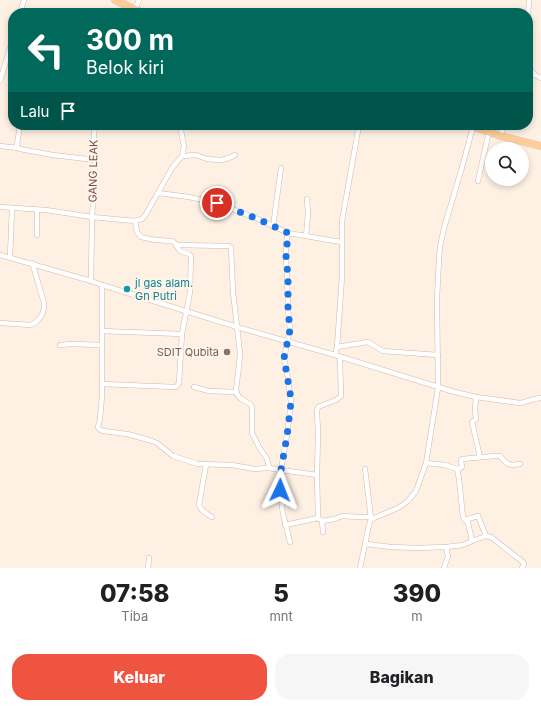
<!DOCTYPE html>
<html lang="id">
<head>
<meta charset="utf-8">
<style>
  :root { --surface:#fff; --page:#f6f6f6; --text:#202124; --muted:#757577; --accent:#ef5441 }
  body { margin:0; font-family:Inter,sans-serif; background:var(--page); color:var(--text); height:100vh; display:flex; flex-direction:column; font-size:15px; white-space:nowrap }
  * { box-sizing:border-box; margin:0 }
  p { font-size:13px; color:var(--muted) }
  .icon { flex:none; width:22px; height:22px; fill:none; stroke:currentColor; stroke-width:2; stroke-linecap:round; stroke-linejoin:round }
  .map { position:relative; height:568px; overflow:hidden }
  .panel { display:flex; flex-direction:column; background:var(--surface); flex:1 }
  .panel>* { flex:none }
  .top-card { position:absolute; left:8px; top:8px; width:525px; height:122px; border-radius:16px; box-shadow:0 2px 6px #0003; background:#00695c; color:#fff; overflow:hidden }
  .tools { position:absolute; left:485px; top:142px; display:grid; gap:8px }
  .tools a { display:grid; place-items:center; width:44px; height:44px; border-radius:50%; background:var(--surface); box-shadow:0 2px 6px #0003; font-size:20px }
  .pin { position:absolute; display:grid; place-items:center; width:34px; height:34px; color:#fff; margin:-17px; border:2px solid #fff; border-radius:50%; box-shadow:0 1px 4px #0007 }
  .me { position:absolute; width:44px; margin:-22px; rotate:2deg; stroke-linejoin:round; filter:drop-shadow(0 0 3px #0008) }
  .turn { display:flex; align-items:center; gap:14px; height:84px; padding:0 12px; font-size:18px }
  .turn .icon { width:52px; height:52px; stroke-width:2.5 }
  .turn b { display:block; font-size:28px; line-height:34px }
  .then { display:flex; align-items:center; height:38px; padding:0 12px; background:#0003; gap:8px; font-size:15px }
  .eta { display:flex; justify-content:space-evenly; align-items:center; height:68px; text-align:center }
  .eta b { font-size:24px; font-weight:800; line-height:28px }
  .cta { display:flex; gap:8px; margin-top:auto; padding:8px 12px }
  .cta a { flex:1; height:46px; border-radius:16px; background:var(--accent); color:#fff; font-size:16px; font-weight:800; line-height:46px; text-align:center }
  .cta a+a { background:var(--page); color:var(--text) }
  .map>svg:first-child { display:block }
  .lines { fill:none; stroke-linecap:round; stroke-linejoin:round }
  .minor-casing { stroke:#d2b8ab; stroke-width:5.5 }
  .primary-casing { stroke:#d9cfcb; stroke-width:8 }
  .minor { stroke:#fff; stroke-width:4.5 }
  .primary { stroke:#ffcd99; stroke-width:7 }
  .route { stroke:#1a73e8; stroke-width:7; stroke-dasharray:0 12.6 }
  .culture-dot { fill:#0f9aa8; stroke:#fff5eb; stroke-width:1.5 }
  .education-dot { fill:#8d6e63; stroke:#fff5eb; stroke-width:1.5 }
  .labels { text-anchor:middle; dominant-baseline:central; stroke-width:4; stroke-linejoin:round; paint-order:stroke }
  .street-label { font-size:11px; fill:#775347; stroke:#fff5eb }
  .culture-label { font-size:11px; fill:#0d838f; stroke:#fff5eb; text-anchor:start }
  .education-label { font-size:11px; fill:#785e54; stroke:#fff5eb; text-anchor:end }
</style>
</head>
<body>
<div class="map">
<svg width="541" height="568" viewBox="0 0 541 568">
  <rect width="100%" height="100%" fill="#fef0e3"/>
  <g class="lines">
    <g class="minor-casing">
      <g id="minor">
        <polyline points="135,9 139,0"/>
        <polyline points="20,13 24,0"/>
        <polyline points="528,16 529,0"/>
        <polyline points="528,67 535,75 541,78"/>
        <polyline points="0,81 13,38"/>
        <polyline points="20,125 17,145 18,148 20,149 53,155 95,160"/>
        <polyline points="501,136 503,125"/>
        <polyline points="0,146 18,148"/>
        <polyline points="182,156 196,155 207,159 221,160 229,158 235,155"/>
        <polyline points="478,181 489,131"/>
        <polyline points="158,193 189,197 217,203 258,219 288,233 341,242"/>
        <polyline points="0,207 46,210 92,217 135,221 142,219 146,214 172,168 182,156 184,147 180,125"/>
        <polyline points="37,210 37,235"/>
        <polyline points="273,227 281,168"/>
        <polyline points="288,233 286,243 286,256 287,277 288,309 290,330 284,358 287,372 291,402 287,435 281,470 280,490 283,514 290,542"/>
        <polyline points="306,236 308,214 307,199"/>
        <path d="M0,255L91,281L102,285L237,327L335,355L451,391L476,397L520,403C527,402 534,398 541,398"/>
        <polyline points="10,257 12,208"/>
        <polyline points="91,281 92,217 94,188 95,160 94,134 95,125"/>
        <polyline points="102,285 102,396 100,419 98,427 99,429 103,431 127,434 149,440 157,443 173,456 198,464 232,465 255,469 268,468 269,466 267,459 259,447 252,433 252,407 250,404 240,398 237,394 236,390 239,366 240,353 233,292 231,247 229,246 176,245"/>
        <polyline points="0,323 31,325 36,322 42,315 44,308 44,303 35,272 32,263"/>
        <polyline points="102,331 182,334"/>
        <polyline points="60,345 72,344 102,345"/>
        <polyline points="337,347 368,342 383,351 438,355"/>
        <polyline points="335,355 337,347 342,277 342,221 359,125"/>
        <polyline points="102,384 175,387 177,386 179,383 182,334 190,292 191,256 189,254 180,251 175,243 172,241 155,240 141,237 137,232 135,221"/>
        <polyline points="194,387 209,391 236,392"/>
        <polyline points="476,397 475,410 476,419 472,422 480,457"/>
        <polyline points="426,463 445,465 457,469 459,479 463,517 468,523 471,536 472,541 486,536 491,537 523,562 524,564 522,568"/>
        <path d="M206,465L199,505C201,511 206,513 212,517"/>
        <polyline points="268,468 281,470 317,475"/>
        <polyline points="365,469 371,518"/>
        <path d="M457,469L461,468L462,467L461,460L462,459L495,456H500C507,465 509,466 520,464"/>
        <polyline points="318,518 317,475 318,433 317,411 318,407 336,400 341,396 340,357"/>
        <polyline points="465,520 478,516 486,536"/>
        <polyline points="322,521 323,532"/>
        <polyline points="285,525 318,518 322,521 335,519 342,516 359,517 370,517"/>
        <polyline points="366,544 391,547 418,548 446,547 463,545 472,541"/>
        <polyline points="148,568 149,558"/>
        <polyline points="360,568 369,525 371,519 374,518 398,508 408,501 416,491 426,463 438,388 437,298 439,259 440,247 444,228 461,171 473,127"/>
        <polyline points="444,568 448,556 446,547"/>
      </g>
    </g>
    <g class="primary-casing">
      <g id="primary">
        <polyline points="115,0 143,13"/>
        <polyline points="468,125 501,136 541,146"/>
      </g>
    </g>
    <use href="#minor" class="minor"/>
    <use href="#primary" class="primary"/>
  </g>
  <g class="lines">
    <polyline class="route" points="217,203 258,219 288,233 286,256 288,276 288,309 290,330 284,358 290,392 291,402 287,436 281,470 280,490"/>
  </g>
  <circle class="culture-dot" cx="127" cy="289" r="4"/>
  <circle class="education-dot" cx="227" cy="352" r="4"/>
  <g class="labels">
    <g class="street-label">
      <text transform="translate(93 171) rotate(-89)">GANG LEAK</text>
    </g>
    <g class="culture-label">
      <text x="135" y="283">jl gas alam.<tspan x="135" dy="13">Gn Putri</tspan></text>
    </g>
    <g class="education-label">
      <text x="219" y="352">SDIT Qubita</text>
    </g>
  </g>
</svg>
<div class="tools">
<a><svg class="icon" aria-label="search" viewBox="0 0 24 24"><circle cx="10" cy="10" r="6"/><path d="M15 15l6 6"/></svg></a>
</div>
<div class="pin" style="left:217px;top:203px;background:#d93025"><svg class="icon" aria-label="arrive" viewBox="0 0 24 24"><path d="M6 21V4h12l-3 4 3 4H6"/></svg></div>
<svg class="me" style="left:280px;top:490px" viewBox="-20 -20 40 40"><path d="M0-17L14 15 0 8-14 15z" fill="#1a73e8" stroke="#fff" stroke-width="4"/></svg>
<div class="top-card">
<div class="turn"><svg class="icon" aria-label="left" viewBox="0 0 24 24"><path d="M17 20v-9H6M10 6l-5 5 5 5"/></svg><div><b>300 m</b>Belok kiri</div></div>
<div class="then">Lalu<svg class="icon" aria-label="arrive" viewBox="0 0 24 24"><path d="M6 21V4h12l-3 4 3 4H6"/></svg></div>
</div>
</div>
<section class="panel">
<div class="eta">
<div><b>07:58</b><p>Tiba</p></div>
<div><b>5</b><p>mnt</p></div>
<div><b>390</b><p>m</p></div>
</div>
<div class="cta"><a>Keluar</a><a>Bagikan</a></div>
</section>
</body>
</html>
